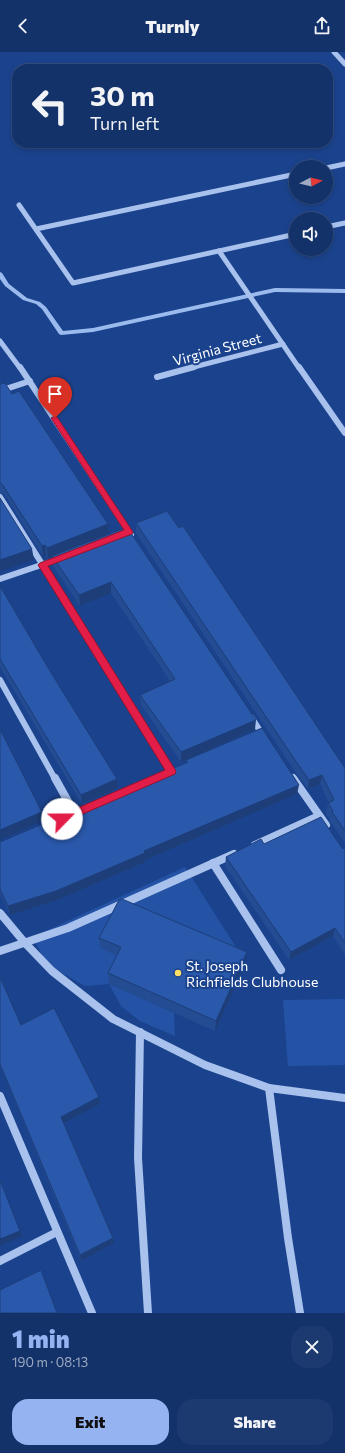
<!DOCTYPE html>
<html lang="en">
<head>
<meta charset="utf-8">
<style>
  :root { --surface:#14326a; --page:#1d3a70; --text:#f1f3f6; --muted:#9daac1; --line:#334d7e; --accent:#95b2f1 }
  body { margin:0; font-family:Commissioner,sans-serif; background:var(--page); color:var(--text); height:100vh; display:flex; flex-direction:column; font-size:15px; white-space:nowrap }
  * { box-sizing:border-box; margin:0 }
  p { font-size:13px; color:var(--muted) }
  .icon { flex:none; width:22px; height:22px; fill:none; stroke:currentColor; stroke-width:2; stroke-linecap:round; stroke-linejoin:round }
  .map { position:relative; height:1261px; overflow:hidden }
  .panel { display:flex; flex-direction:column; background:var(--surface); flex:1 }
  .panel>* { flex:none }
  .hud { position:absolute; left:12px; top:12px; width:321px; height:84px; border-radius:16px; box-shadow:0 2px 6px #0003,0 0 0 1px var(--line); background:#14326a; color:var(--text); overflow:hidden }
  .needle { width:26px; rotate:83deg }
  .buttons { position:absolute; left:289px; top:108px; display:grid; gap:8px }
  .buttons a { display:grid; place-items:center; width:44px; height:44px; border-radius:50%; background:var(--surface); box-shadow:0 2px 6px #0003,0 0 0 1px var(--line); font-size:20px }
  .pin { position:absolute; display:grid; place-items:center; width:34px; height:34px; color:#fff; margin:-41px -17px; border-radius:50% 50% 50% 0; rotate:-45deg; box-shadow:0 0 4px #0007 }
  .pin .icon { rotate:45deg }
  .me { position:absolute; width:44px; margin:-22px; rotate:67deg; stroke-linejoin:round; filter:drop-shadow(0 0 3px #0008) }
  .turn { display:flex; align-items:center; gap:14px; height:84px; padding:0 12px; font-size:18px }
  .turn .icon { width:52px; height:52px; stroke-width:2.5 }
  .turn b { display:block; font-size:28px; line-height:34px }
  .round { display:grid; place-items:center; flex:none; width:42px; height:42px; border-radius:16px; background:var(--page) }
  .headline { display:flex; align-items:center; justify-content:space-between; height:68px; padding:0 12px }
  h1 { font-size:24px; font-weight:800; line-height:30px; color:var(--accent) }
  .primary-button { display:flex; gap:8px; margin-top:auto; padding:8px 12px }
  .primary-button a { flex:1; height:46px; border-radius:16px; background:var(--accent); color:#111; font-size:16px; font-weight:800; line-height:46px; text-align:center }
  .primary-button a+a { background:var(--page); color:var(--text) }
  header { display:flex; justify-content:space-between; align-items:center; height:52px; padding:0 12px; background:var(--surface); font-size:18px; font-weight:800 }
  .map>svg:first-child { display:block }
  .green { fill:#2453a6 }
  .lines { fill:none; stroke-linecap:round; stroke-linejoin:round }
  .stream { fill:#9bbbef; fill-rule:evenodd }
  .minor-far2 { stroke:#a8c1ed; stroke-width:5 }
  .minor-far1 { stroke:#a8c1ed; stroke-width:6 }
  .minor { stroke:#a8c1ed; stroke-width:8 }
  .wall { fill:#244c93 }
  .shaded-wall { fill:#1d3e78 }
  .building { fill:#2a58ab; stroke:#1d3e78 }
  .route { fill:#e11d48; stroke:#92132f }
  .poi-dot { fill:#fedf65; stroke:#1b438d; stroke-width:1.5 }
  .labels { text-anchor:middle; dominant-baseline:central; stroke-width:4; stroke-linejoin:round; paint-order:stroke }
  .street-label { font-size:14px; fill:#fff; stroke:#1b438d }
  .poi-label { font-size:14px; fill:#fff; stroke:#1b438d; text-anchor:start }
</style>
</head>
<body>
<header><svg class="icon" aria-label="back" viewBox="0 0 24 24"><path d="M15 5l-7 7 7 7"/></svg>Turnly<svg class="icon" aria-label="share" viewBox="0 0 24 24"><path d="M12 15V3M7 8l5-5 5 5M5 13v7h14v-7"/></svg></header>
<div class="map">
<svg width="345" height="1261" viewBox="0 0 345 1261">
  <rect width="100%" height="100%" fill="#1b438d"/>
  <g class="green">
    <polygon points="185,815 246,911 122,906 110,932 174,961 175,984 140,969 121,954 109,932 85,934 46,912 33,885"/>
    <polygon points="345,947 345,1013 288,1014 283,948"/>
  </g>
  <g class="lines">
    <polygon class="stream" points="0,220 2,221 9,232 27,246 40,250 46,255 63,279 93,276 275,236 345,237 345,241 275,240 93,280 61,283 59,282 42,257 36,252 23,248 5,234 0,227"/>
    <g class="minor-far2">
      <polyline points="334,0 345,12"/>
      <polyline points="326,116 345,112"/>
      <polyline points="19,153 73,231 296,182"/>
      <polyline points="326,175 345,171"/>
      <polyline points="36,177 296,122"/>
      <polyline points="219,199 299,316"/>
      <polyline points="0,289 20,316"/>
      <polyline points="190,316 283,292"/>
    </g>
    <g class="minor-far1">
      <polyline points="20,315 131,483"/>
      <polyline points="299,315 345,381"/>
      <polyline points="157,325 194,315"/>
      <polyline points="0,339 30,329"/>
      <polyline points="0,445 172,719"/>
      <polyline points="0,527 62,506"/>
      <polyline points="0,628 55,727"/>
      <polyline points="251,665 264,685"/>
    </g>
    <g class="minor">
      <polyline points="55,726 75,762"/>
      <polyline points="293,726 326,773"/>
      <polyline points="255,793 319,764"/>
      <polyline points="213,811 281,918"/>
      <polyline points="0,861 25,891 52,919 113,967 205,1013 269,1036"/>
      <polyline points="0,899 68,876 234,802"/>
      <polyline points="140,980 138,1106 148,1261"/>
      <polyline points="0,1044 92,1261"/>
      <polyline points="0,1209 57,1180"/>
      <polyline points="300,1261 288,1186 269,1036 345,1046"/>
    </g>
  </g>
  <g class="wall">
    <polygon points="0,327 1,332 12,342 108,472 109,482 255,677 181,710 141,653 140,643 170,629 111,541 80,554 53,514 52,504 48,506 46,504 43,505 4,442 0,441"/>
    <polygon points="136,471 345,716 345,791 330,769 330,767 326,761 328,751 329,751 320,732 308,737 296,721 136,481"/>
    <polygon points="0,534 118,736 82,752 0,615"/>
    <polygon points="186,708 297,742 145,808 145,810 57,848 10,863 0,841 0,790 186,711"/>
    <polygon points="264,792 342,796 345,797 345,903 333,884 289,908 225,814 226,805"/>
    <polygon points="99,886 247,900 246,911 215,979 109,932 108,921 117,904 100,896"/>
    <polygon points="0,925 21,973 100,1052 64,1071 114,1191 81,1209 0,1014"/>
  </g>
  <g class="shaded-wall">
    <polygon points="108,472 109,483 48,506 47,496"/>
    <polygon points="45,493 46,504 43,505 42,494"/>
    <polygon points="32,497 34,508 0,519 0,508"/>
    <polygon points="111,530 111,541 80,554 79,543"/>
    <polygon points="256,668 255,677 181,710 181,700"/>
    <polygon points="322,723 320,732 308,737 309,728"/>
    <polygon points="117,727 118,736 82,752 81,743"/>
    <polygon points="299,733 297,742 145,808 145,810 57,848 10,863 8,854"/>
    <polygon points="42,760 43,769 0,788 0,778"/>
    <polygon points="335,876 333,884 289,908 291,900"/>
    <polygon points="247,900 246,911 215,979 216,969"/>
    <polygon points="99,1045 100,1052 62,1072 61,1065"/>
    <polygon points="20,1179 22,1184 0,1194 0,1187"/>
    <polygon points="113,1186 114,1191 81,1209 80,1203"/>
  </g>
  <g class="building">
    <polygon points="5,331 12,342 19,339 108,472 47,496 45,493 42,494 2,432 0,431 0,332"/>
    <polygon points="0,446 32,497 0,508"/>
    <polygon points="167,459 179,476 183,474 345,716 345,779 332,760 333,759 328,751 334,748 322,723 309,728 297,711 136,471"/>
    <polygon points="127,475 256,668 181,700 140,643 175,627 111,530 79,543 52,504"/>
    <polygon points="0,534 50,619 117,727 81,743 0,607"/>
    <polygon points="262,676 299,733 144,799 145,801 56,839 8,854 0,837 0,790 188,710 186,708"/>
    <polygon points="0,677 42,760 0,778"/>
    <polygon points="321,765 342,796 345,797 345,891 335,876 291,900 226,805 261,787 264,792"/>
    <polygon points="122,847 247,900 216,969 108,921 121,895 99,886 119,848"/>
    <polygon points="0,925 21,973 54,956 99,1045 61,1065 113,1186 80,1203 0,1012"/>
    <polygon points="0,1128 20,1179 0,1187"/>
    <polygon points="41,1218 57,1261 0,1261 0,1238"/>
  </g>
  <polygon class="route" points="55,364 57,365 133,480 132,482 48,514 176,719 175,722 62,771 59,770 58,767 59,764 165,718 38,513 40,511 124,478 51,366"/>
  <circle class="poi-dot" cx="178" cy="921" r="4"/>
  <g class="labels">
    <g class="street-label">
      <text transform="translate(217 297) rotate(-15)">Virginia Street</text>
    </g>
    <g class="poi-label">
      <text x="186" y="913">St. Joseph<tspan x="186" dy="16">Richfields Clubhouse</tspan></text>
    </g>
  </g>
</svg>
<div class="buttons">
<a><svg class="needle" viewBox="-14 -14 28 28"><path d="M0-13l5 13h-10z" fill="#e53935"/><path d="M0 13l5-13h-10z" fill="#9daac1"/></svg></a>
<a><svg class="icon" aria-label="sound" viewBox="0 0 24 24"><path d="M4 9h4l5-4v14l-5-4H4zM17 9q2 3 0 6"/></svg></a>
</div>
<div class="pin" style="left:55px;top:366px;background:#d93025"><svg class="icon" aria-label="arrive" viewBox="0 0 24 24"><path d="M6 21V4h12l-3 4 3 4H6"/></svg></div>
<svg class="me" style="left:62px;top:767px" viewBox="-20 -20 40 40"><circle r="19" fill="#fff"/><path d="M0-13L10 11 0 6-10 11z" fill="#e11d48"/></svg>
<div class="hud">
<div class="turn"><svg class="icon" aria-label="left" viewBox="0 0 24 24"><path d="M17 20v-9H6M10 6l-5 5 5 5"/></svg><div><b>30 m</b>Turn left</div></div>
</div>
</div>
<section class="panel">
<div class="headline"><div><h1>1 min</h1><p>190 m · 08:13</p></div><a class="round"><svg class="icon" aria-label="close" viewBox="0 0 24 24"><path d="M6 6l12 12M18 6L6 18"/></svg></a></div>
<div class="primary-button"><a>Exit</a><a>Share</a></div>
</section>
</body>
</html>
